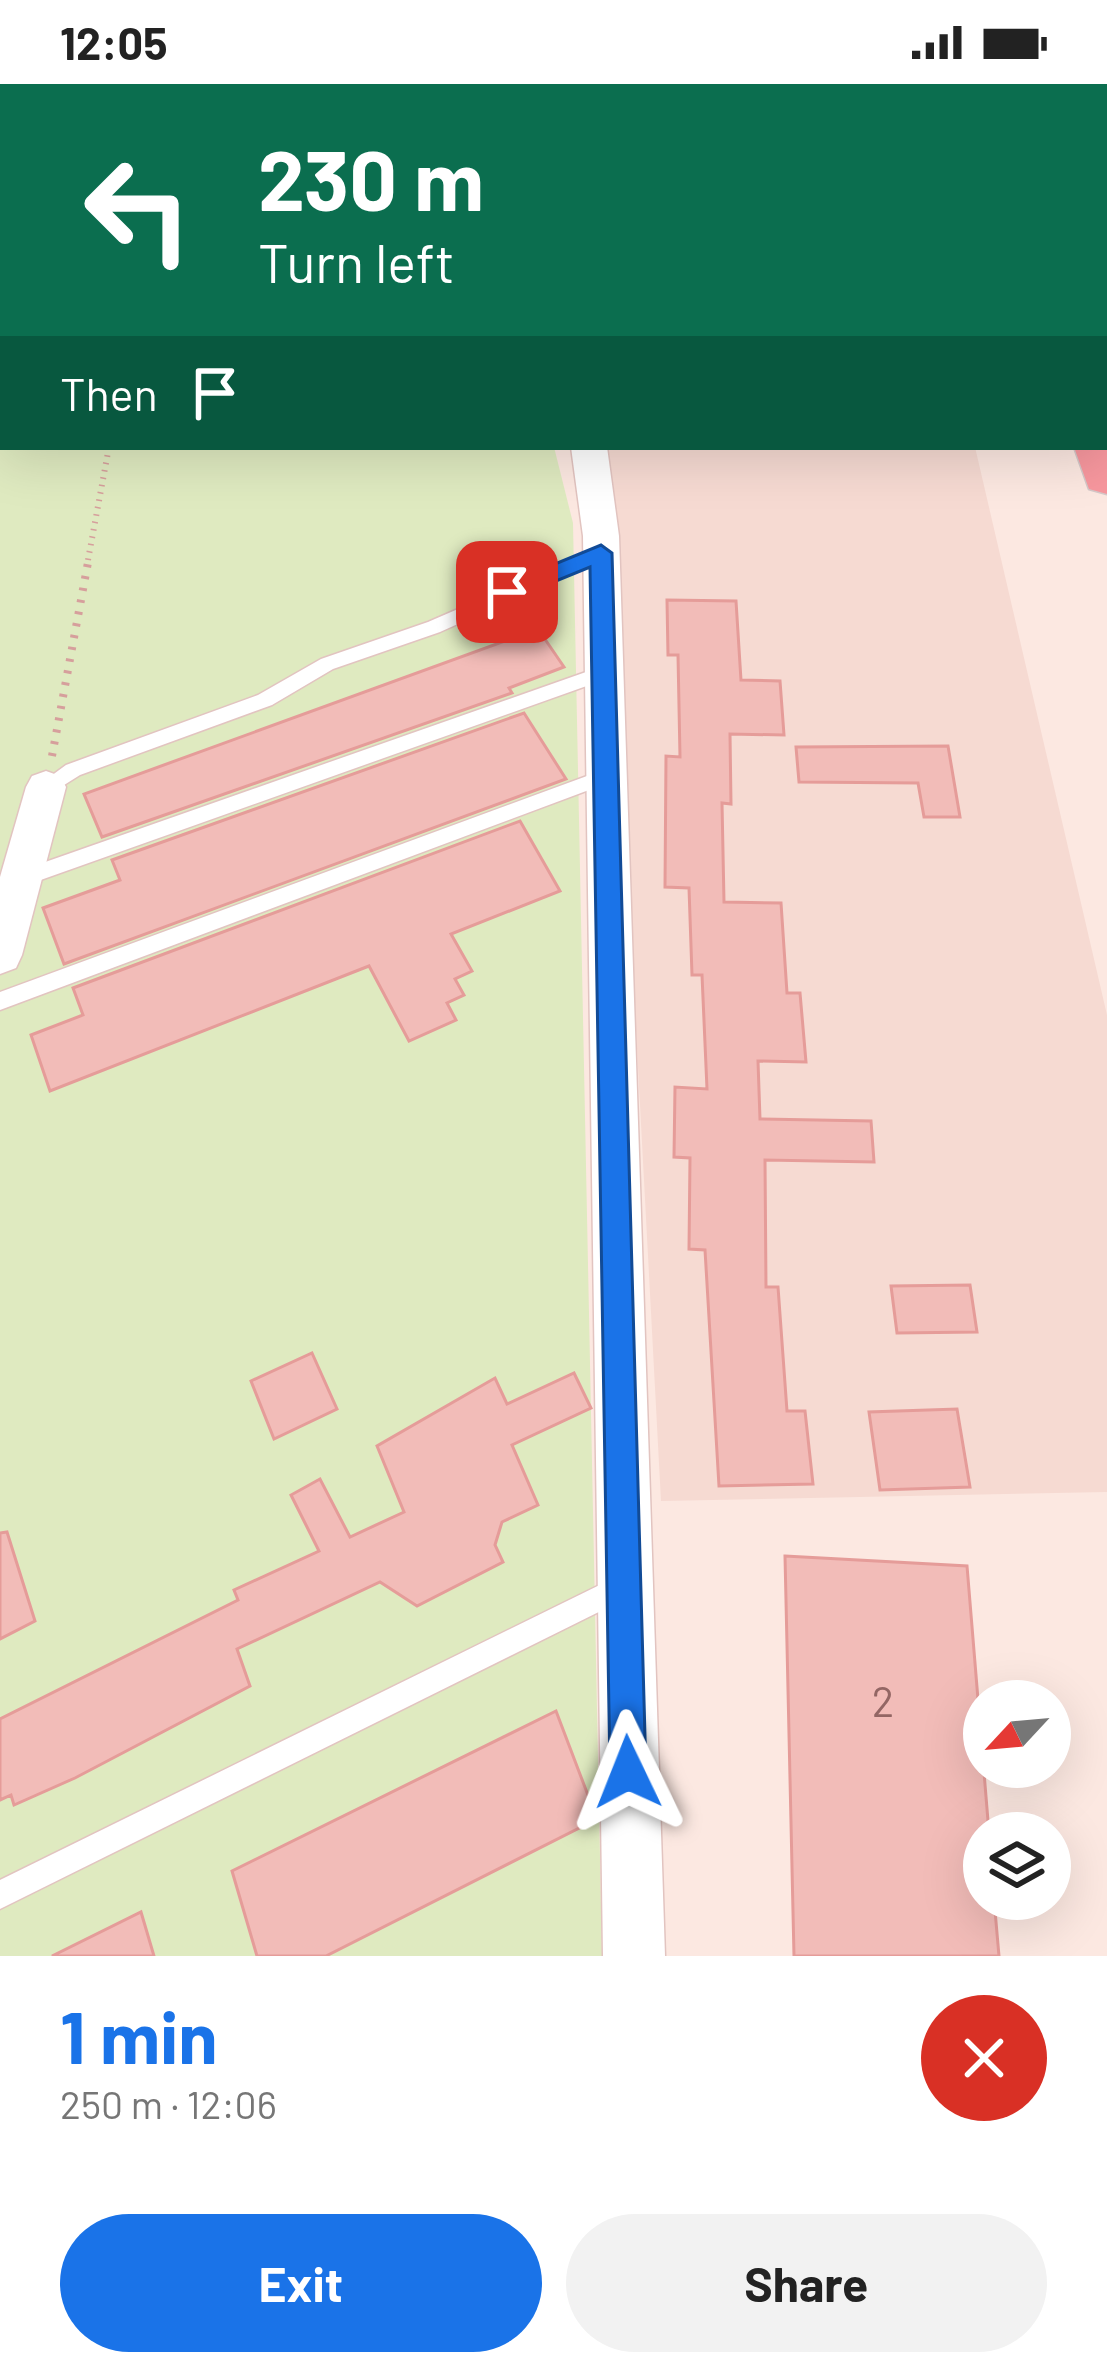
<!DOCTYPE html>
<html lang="en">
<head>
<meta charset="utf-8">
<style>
  :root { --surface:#fff; --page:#f2f2f2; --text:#222; --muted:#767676; --accent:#1a73e8 }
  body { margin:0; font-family:Barlow,sans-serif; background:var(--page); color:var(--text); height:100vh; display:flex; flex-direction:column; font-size:45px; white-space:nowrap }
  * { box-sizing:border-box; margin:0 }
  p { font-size:39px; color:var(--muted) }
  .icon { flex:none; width:66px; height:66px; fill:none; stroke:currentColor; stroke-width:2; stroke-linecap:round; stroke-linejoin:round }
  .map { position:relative; height:1872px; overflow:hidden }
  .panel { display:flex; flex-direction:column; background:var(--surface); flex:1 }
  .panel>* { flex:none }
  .guide { position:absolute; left:0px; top:0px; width:1107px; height:366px; box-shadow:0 12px 48px #0002; background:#0b6e4f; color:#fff; overflow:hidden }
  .needle { width:78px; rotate:244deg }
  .controls { position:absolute; left:963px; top:1596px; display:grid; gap:24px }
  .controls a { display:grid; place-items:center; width:108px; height:108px; border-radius:50%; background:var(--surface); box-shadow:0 12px 48px #0002; font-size:60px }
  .pin { position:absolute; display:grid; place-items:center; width:102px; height:102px; color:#fff; margin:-51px; border-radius:24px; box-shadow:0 6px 18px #0006 }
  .me { position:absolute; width:132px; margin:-66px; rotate:358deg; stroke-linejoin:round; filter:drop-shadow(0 0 9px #0008) }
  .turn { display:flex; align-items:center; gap:42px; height:252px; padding:0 60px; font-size:54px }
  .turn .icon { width:156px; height:156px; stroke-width:2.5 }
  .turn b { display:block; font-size:84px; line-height:102px }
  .then { display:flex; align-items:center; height:114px; padding:0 60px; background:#0003; gap:24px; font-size:45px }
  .round { display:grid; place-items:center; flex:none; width:126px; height:126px; border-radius:63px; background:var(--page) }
  .overview { display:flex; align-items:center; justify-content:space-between; height:204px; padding:0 60px }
  h1 { font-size:72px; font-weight:700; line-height:90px; color:var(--accent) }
  .button { display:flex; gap:24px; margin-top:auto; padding:24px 60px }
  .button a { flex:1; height:138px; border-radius:72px; background:var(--accent); color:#fff; font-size:48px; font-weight:700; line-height:138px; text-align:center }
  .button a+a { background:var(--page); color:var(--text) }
  .status { display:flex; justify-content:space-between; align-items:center; height:84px; padding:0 60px; background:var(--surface); direction:ltr }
  .status svg { height:33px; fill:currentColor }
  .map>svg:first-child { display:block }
  .residential { fill:#f6dad2 }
  .green { fill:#dfeac0 }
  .building { fill:#f2bcb8; stroke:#e59c99; stroke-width:3 }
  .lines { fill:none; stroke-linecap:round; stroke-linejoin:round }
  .lane-casing { stroke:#e2c4c0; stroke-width:3 }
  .street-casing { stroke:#e2c4c0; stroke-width:3 }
  .highway-casing { stroke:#d5c8c8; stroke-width:3 }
  .path-far1 { stroke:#d69f9c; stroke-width:6; stroke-dasharray:1.5 6; stroke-linecap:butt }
  .path { stroke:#d69f9c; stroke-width:8; stroke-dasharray:3 9; stroke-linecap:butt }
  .lane { fill:#fff; fill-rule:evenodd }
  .street { fill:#fff; fill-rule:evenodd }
  .highway { fill:#f7979e; fill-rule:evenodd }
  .route { fill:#1a73e8; stroke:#114b97; stroke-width:3 }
  .labels { text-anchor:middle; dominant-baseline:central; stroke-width:10; stroke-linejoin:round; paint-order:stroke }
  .near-number-label { font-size:42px; fill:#936664 }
</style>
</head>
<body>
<div class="status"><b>12:05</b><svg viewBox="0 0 49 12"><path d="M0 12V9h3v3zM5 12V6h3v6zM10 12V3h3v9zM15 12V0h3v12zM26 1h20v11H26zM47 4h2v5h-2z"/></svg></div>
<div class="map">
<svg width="1107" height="1872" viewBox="0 0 1107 1872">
  <rect width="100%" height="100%" fill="#fce8e1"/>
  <polygon class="residential" points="598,363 975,363 1107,931 1107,1408 661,1417 609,436"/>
  <polygon class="green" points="0,0 463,0 3,3 3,363 554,363 573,439 602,1872 0,1872"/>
  <g class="building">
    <polygon points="667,516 736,517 741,596 780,597 784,651 730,650 731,720 722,719 724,818 781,819 787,909 800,909 806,978 758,977 760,1035 871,1037 874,1078 765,1076 766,1203 778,1203 787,1327 805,1327 813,1400 719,1402 705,1166 689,1165 690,1074 674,1073 675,1003 707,1005 702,891 692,891 689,804 665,803 666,672 680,673 678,571 668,571"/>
    <polygon points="538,545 564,583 509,604 512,609 102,753 84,710"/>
    <polygon points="524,629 566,695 64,880 43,824 120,796 112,776"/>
    <polygon points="948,662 960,733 924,733 918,699 799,698 796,663"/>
    <polygon points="520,737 560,807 451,850 472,887 455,895 464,911 447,919 456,936 409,957 369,882 50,1007 31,951 83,931 73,904"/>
    <polygon points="970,1201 977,1248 897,1249 891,1202"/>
    <polygon points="312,1269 337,1325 274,1355 251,1297"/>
    <polygon points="574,1289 591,1324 512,1361 538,1421 502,1438 495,1461 503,1478 417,1522 380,1498 237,1565 250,1602 75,1694 14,1721 11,1711 0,1716 0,1635 238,1516 234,1506 319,1467 291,1411 320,1395 350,1453 404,1428 377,1362 495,1294 507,1320"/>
    <polygon points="957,1325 970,1403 880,1406 869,1328"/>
    <polygon points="7,1448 35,1537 0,1555 0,1449"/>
    <polygon points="785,1472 967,1482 989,1749 984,1749 984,1815 994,1815 999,1872 794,1872"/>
    <polygon points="556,1627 597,1735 326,1872 257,1872 232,1787"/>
    <polygon points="141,1828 154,1872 52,1872"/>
  </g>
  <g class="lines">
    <g class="lane-casing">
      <g id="lane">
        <rect x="1104" y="263" width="3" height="10"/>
        <polygon points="601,463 607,465 607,473 440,548 333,585 272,621 80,691 53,708 39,708 36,703 66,681 258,611 321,575 428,538"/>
        <polygon points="603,582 612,589 609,594 21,803 11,795 14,789"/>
        <polygon points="606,685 616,692 613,697 0,926 0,908"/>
        <polygon points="622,1490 631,1494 635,1503 631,1512 0,1825 0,1796"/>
      </g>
    </g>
    <g class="street-casing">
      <g id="street">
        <rect x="479" y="0" width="28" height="3"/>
        <polygon points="571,363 607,363 619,452 665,1872 603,1872 583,452"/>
        <polygon points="46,687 60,692 66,703 22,871 16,884 0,890 0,793 26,703 32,692"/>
      </g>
    </g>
    <g class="highway-casing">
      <g id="highway">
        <polygon points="990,0 1032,0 1033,3 991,3"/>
        <polygon points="1104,347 1107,348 1107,410 1089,405 1074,363 1104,363"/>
      </g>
    </g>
    <polyline class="path-far1" points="88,476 109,363"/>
    <polyline class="path" points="52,672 89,473"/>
    <use href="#lane" class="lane"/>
    <use href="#street" class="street"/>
    <use href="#highway" class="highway"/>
  </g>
  <polygon class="route" points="601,461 612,469 646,1688 640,1700 628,1705 615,1700 610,1688 590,483 507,517 495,508 499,503"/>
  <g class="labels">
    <g class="near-number-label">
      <text x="883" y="1616">2</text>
    </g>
  </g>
</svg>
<div class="controls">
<a><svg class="needle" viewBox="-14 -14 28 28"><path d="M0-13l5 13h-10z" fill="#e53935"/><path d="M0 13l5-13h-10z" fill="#767676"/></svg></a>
<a><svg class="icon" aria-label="layers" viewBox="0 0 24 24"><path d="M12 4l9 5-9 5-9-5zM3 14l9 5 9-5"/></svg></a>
</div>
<div class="pin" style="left:507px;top:508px;background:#d93025"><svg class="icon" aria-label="arrive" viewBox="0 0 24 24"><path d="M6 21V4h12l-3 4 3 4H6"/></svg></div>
<svg class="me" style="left:628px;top:1688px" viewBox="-20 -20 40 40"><path d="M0-17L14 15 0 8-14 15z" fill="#1a73e8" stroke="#fff" stroke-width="4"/></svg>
<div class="guide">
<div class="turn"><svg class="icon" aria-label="left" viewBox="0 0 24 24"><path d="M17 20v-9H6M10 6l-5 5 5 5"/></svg><div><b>230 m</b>Turn left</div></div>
<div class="then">Then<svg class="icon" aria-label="arrive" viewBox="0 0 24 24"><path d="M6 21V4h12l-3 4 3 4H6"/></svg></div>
</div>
</div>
<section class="panel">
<div class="overview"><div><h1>1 min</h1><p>250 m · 12:06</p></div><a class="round" style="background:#d93025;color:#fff"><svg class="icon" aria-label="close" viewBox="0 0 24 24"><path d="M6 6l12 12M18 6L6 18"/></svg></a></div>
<div class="button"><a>Exit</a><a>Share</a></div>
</section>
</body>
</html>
